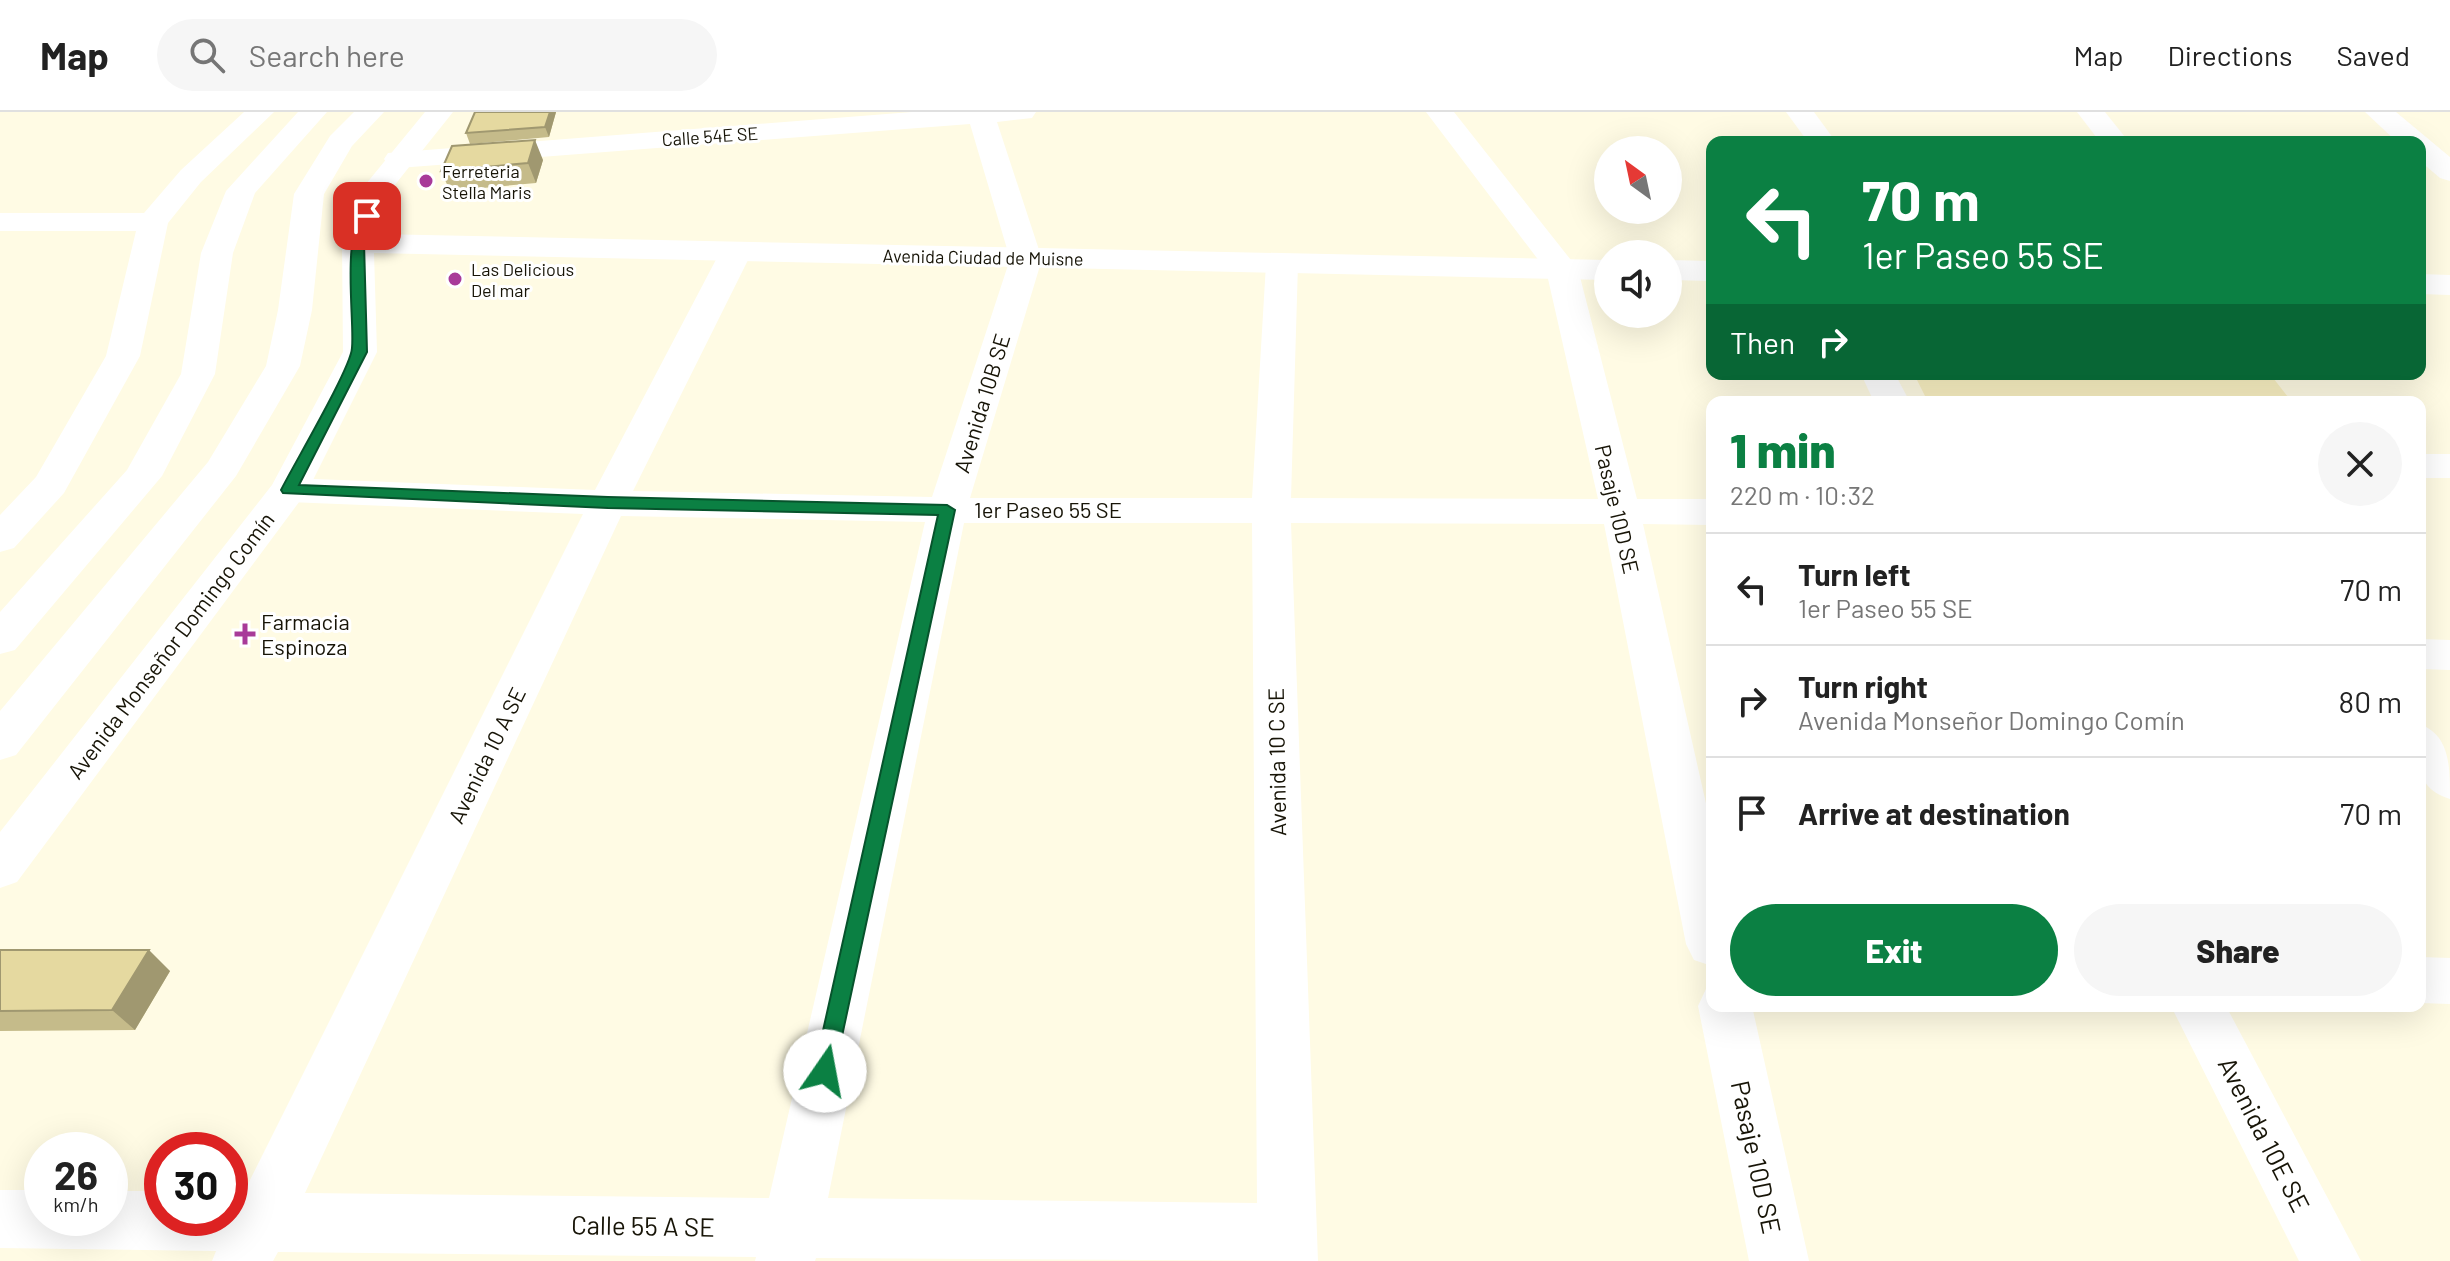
<!DOCTYPE html>
<html lang="en">
<head>
<meta charset="utf-8">
<style>
  :root { --surface:#fff; --page:#f6f6f6; --text:#222; --muted:#767676; --line:#e0e0e0; --accent:#0b8043 }
  body { margin:0; font-family:Barlow,sans-serif; background:var(--page); color:var(--text); height:100vh; display:flex; flex-direction:column; font-size:30px; white-space:nowrap }
  * { box-sizing:border-box; margin:0 }
  p { font-size:26px; color:var(--muted) }
  .icon { flex:none; width:44px; height:44px; fill:none; stroke:currentColor; stroke-width:2; stroke-linecap:round; stroke-linejoin:round }
  .map { position:relative; flex:1; overflow:hidden }
  .details { position:absolute; left:1706px; top:284px; width:720px; height:616px; display:flex; flex-direction:column; background:var(--surface); border-radius:16px; box-shadow:0 8px 32px #0002 }
  .details>* { flex:none }
  .top-card { position:absolute; left:1706px; top:24px; width:720px; height:244px; border-radius:16px; box-shadow:0 8px 32px #0002; background:#0b8043; color:#fff; overflow:hidden }
  .needle { width:52px; rotate:327deg }
  .buttons { position:absolute; left:1594px; top:24px; display:grid; gap:16px }
  .buttons a { display:grid; place-items:center; width:88px; height:88px; border-radius:50%; background:var(--surface); box-shadow:0 8px 32px #0002; font-size:40px }
  .speed { position:absolute; left:24px; top:1020px; display:flex; gap:16px; font-size:40px; font-weight:700; text-align:center }
  .speed>* { display:grid; place-content:center; width:104px; height:104px; border-radius:50%; background:var(--surface); box-shadow:0 8px 32px #0002; line-height:1 }
  .speed small { font-size:20px; font-weight:400 }
  .speed .limit { border:12px solid #d22; background:#fff; color:#111 }
  .pin { position:absolute; display:grid; place-items:center; width:68px; height:68px; color:#fff; margin:-34px; border-radius:16px; box-shadow:0 4px 12px #0006 }
  .me { position:absolute; width:88px; margin:-44px; rotate:12deg; stroke-linejoin:round; filter:drop-shadow(0 0 6px #0008) }
  .turn { display:flex; align-items:center; gap:28px; height:168px; padding:0 24px; font-size:36px }
  .turn .icon { width:104px; height:104px; stroke-width:2.5 }
  .turn b { display:block; font-size:56px; line-height:68px }
  .then { display:flex; align-items:center; height:76px; padding:0 24px; background:#0003; gap:16px; font-size:30px }
  .round { display:grid; place-items:center; flex:none; width:84px; height:84px; border-radius:42px; background:var(--page) }
  .overview { display:flex; align-items:center; justify-content:space-between; height:136px; padding:0 24px }
  h1 { font-size:48px; font-weight:800; line-height:60px; color:var(--accent) }
  .cta { display:flex; gap:16px; margin-top:auto; padding:16px 24px }
  .cta a { flex:1; height:92px; border-radius:48px; background:var(--accent); color:#fff; font-size:32px; font-weight:800; line-height:92px; text-align:center }
  .cta a+a { background:var(--page); color:var(--text) }
  ul { padding:0; list-style:none }
  li { display:flex; align-items:center; gap:24px; height:112px; padding:0 24px; border-top:2px solid var(--line) }
  li div { flex:1 }
  li b { display:block; font-size:30px }
  li em { font-style:normal }
  header { display:flex; align-items:center; gap:48px; box-sizing:border-box; height:112px; padding:0 40px; background:var(--surface); border-bottom:2px solid var(--line) }
  header strong { font-size:38px }
  nav { display:flex; gap:44px; margin-inline-start:auto; font-size:28px }
  .search { width:560px; height:72px; background:var(--page); display:flex; align-items:center; gap:20px; box-sizing:border-box; padding:0 28px; border-radius:44px; color:var(--muted); font-size:30px }
  .map>svg:first-child { display:block }
  .built { fill:#f9f0c2 }
  .lines { fill:none; stroke-linecap:round; stroke-linejoin:round }
  .street { fill:#fff; fill-rule:evenodd }
  .secondary { fill:#fff; fill-rule:evenodd }
  .wall { fill:#c5bb8a }
  .shaded-wall { fill:#a09870 }
  .building { fill:#e5d9a0; stroke:#a09870; stroke-width:2 }
  .route { fill:#0b8043; stroke:#07532c; stroke-width:2 }
  .poi-dot { fill:#a83a99; stroke:#fff; stroke-width:3 }
  .labels { text-anchor:middle; dominant-baseline:central; stroke-width:6; stroke-linejoin:round; paint-order:stroke }
  .far-street-label { font-size:18px; fill:#171407; stroke:#fff }
  .far-poi-label { font-size:18px; fill:#171407; stroke:#fff; text-anchor:start }
  .street-label { font-size:22px; fill:#171407; stroke:#fff }
  .poi-label { font-size:22px; fill:#171407; stroke:#fff; text-anchor:start }
  .near-street-label { font-size:26px; fill:#171407; stroke:#fff }
</style>
</head>
<body>
<header>
<strong>Map</strong>
<div class="search"><svg class="icon" aria-label="search" viewBox="0 0 24 24"><circle cx="10" cy="10" r="6"/><path d="M15 15l6 6"/></svg>Search here</div>
<nav><a>Map</a><a>Directions</a><a>Saved</a></nav>
</header>
<div class="map">
<svg width="2450" height="1149" viewBox="0 0 2450 1149">
  <rect width="100%" height="100%" fill="#fffbe4"/>
  <polygon class="built" points="1914,262 2270,262 2292,290 1928,290"/>
  <g class="lines">
    <g class="street">
      <path d="M912,0H1036L1032,6L997,10L1042,147L970,386H1252L1266,152L1271,145H1293L1298,152L1291,386L1598,387L1546,158L1426,0H1454L1578,157L1637,387H1712V413L1643,412L1712,718V854L1694,848L1686,832L1604,412L1291,411L1318,1149L816,1146L815,1149H755L756,1145L278,1140L273,1149H212L216,1139L0,1136V1078H42V1106H110V1079H162V1106H230V1080H244L583,402L289,390L275,387L270,378L275,369L289,366L595,378L720,140L725,133H747L752,140L633,379L932,385L1010,147L970,12L398,56L388,53L384,47L388,41ZM621,404L925,410L769,1086L305,1081ZM964,411H1252L1257,1091L828,1086Z"/>
      <polygon points="1786,0 1814,0 1836,30 1808,30"/>
      <polygon points="2077,0 2105,0 2129,30 2100,30"/>
      <polygon points="2365,0 2396,0 2450,45 2450,69 2440,66 2420,49 2420,30 2397,30"/>
      <polygon points="1861,262 1895,262 1910,290 1874,290"/>
      <rect x="2420" y="342" width="30" height="24"/>
      <polygon points="2420,527 2450,528 2450,558 2420,557"/>
      <path d="M2420,612C2450,624 2450,653 2450,687C2411,675 2420,646 2420,612Z"/>
      <polygon points="2420,845 2450,846 2450,892 2420,891"/>
      <polygon points="1712,875 1712,894 1752,894 1809,1149 1749,1149 1698,894 1706,877"/>
      <polygon points="2171,894 2226,894 2361,1149 2299,1149"/>
    </g>
    <g class="secondary">
      <polygon points="244,0 274,0 201,70 168,111 140,244 64,381 14,436 0,440 0,403 36,365 106,244 136,119 0,119 0,101 144,101 181,58"/>
      <polygon points="298,0 327,0 255,81 233,141 215,262 162,364 15,538 0,542 0,500 127,358 181,262 201,141 226,79"/>
      <polygon points="354,0 384,0 352,34 324,82 312,198 300,254 236,364 16,643 0,648 0,599 208,350 266,254 278,198 294,82 330,24"/>
      <polygon points="425,0 453,0 390,79 376,122 1608,148 1608,168 374,141 377,240 308,378 17,770 0,776 0,720 272,373 343,240 342,131 361,78"/>
      <polygon points="1668,148 1712,149 1712,169 1668,168"/>
      <polygon points="2420,162 2450,163 2450,183 2420,182"/>
    </g>
  </g>
  <g class="wall">
    <polygon points="556,0 549,25 470,32 466,21"/>
    <polygon points="543,48 536,71 450,79 441,59"/>
    <polygon points="0,838 170,859 135,918 0,919"/>
  </g>
  <g class="shaded-wall">
    <polygon points="550,0 556,0 549,25 545,15"/>
    <polygon points="535,28 543,48 536,71 528,51"/>
    <polygon points="149,838 170,859 135,918 112,898"/>
  </g>
  <g class="building">
    <polygon points="475,0 550,0 545,15 466,21"/>
    <polygon points="535,28 528,51 441,59 452,34"/>
    <polygon points="0,838 149,838 112,898 0,899"/>
  </g>
  <path class="route" d="M367,101L373,104L364,131L367,240L299,373L608,385L947,393L955,398L833,966L825,969L817,966L814,959L938,403L608,396L283,381L281,378C294,352 351,256 352,236C355,209 340,113 367,101Z"/>
  <g class="poi-dot">
    <circle cx="426" cy="69" r="8"/>
    <circle cx="455" cy="167" r="8"/>
    <path d="M241 510h8v8h8v8h-8v8h-8v-8h-8v-8h8z"/>
  </g>
  <g class="labels">
    <g class="far-street-label">
      <text transform="translate(710 24) rotate(-4)">Calle 54E SE</text>
      <text transform="translate(983 145) rotate(1)">Avenida Ciudad de Muisne</text>
    </g>
    <g class="far-poi-label">
      <text x="442" y="59">Ferreteria<tspan x="442" dy="21">Stella Maris</tspan></text>
      <text x="471" y="157">Las Delicious<tspan x="471" dy="21">Del mar</tspan></text>
    </g>
    <g class="street-label">
      <text transform="translate(981 291) rotate(-73)">Avenida 10B SE</text>
      <text x="1048" y="397">1er Paseo 55 SE</text>
      <text transform="translate(1618 397) rotate(77)">Pasaje 10D SE</text>
      <text transform="translate(170 533) rotate(-53)">Avenida Monseñor Domingo Comín</text>
      <text transform="translate(486 643) rotate(-64)">Avenida 10 A SE</text>
      <text transform="translate(1276 650) rotate(-91)">Avenida 10 C SE</text>
    </g>
    <g class="poi-label">
      <text x="261" y="509">Farmacia<tspan x="261" dy="25">Espinoza</tspan></text>
    </g>
    <g class="near-street-label">
      <text transform="translate(2265 1022) rotate(63)">Avenida 10E SE</text>
      <text transform="translate(1757 1045) rotate(78)">Pasaje 10D SE</text>
      <text transform="translate(643 1113) rotate(1)">Calle 55 A SE</text>
    </g>
  </g>
</svg>
<div class="buttons">
<a><svg class="needle" viewBox="-14 -14 28 28"><path d="M0-13l5 13h-10z" fill="#e53935"/><path d="M0 13l5-13h-10z" fill="#767676"/></svg></a>
<a><svg class="icon" aria-label="sound" viewBox="0 0 24 24"><path d="M4 9h4l5-4v14l-5-4H4zM17 9q2 3 0 6"/></svg></a>
</div>
<div class="speed"><div>26<small>km/h</small></div><div class="limit">30</div></div>
<div class="pin" style="left:367px;top:104px;background:#d93025"><svg class="icon" aria-label="arrive" viewBox="0 0 24 24"><path d="M6 21V4h12l-3 4 3 4H6"/></svg></div>
<svg class="me" style="left:825px;top:959px" viewBox="-20 -20 40 40"><circle r="19" fill="#fff"/><path d="M0-13L10 11 0 6-10 11z" fill="#0b8043"/></svg>
<div class="top-card">
<div class="turn"><svg class="icon" aria-label="left" viewBox="0 0 24 24"><path d="M17 20v-9H6M10 6l-5 5 5 5"/></svg><div><b>70 m</b>1er Paseo 55 SE</div></div>
<div class="then">Then<svg class="icon" aria-label="right" viewBox="0 0 24 24"><path d="M7 20v-9h11M14 6l5 5-5 5"/></svg></div>
</div>
<section class="details">
<div class="overview"><div><h1>1 min</h1><p>220 m · 10:32</p></div><a class="round"><svg class="icon" aria-label="close" viewBox="0 0 24 24"><path d="M6 6l12 12M18 6L6 18"/></svg></a></div>
<ul>
<li><svg class="icon" aria-label="left" viewBox="0 0 24 24"><path d="M17 20v-9H6M10 6l-5 5 5 5"/></svg><div><b>Turn left</b><p>1er Paseo 55 SE</p></div><em>70 m</em></li>
<li><svg class="icon" aria-label="right" viewBox="0 0 24 24"><path d="M7 20v-9h11M14 6l5 5-5 5"/></svg><div><b>Turn right</b><p>Avenida Monseñor Domingo Comín</p></div><em>80 m</em></li>
<li><svg class="icon" aria-label="arrive" viewBox="0 0 24 24"><path d="M6 21V4h12l-3 4 3 4H6"/></svg><div><b>Arrive at destination</b></div><em>70 m</em></li>
</ul>
<div class="cta"><a>Exit</a><a>Share</a></div>
</section>
</div>
</body>
</html>
